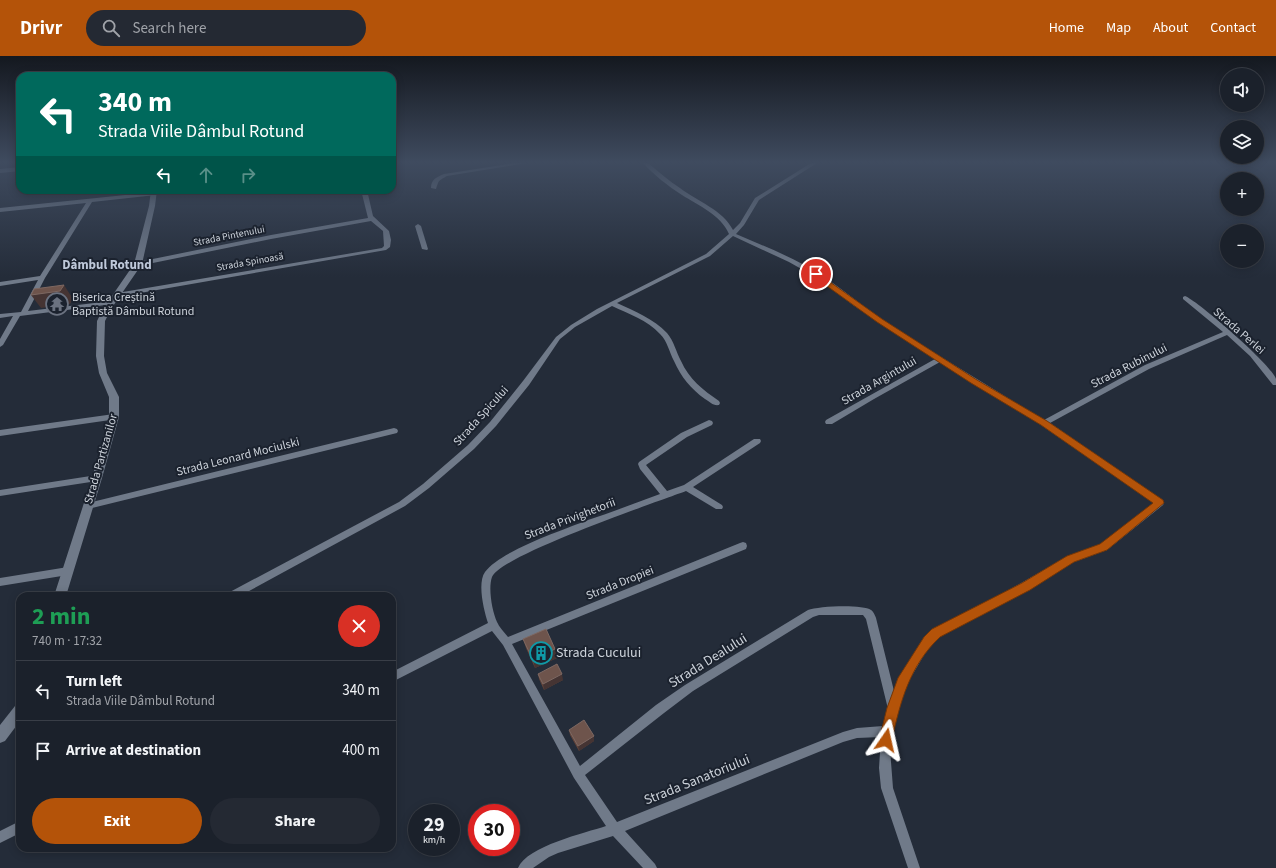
<!DOCTYPE html>
<html lang="en">
<head>
<meta charset="utf-8">
<style>
  :root { --surface:#1b212b; --page:#242933; --text:#f1f3f6; --muted:#a0a3a9; --line:#393e47; --accent:#b45309 }
  body { margin:0; font-family:"Source Sans 3",sans-serif; background:var(--page); color:var(--text); height:100vh; display:flex; flex-direction:column; font-size:15px; white-space:nowrap }
  * { box-sizing:border-box; margin:0 }
  p { font-size:13px; color:var(--muted) }
  .icon { flex:none; width:22px; height:22px; fill:none; stroke:currentColor; stroke-width:2; stroke-linecap:round; stroke-linejoin:round }
  .map { position:relative; flex:1; overflow:hidden }
  .side { position:absolute; left:16px; top:536px; width:380px; height:260px; display:flex; flex-direction:column; background:var(--surface); border-radius:12px; box-shadow:0 2px 10px #0003,0 0 0 1px var(--line) }
  .side>* { flex:none }
  .guide { position:absolute; left:16px; top:16px; width:380px; height:122px; border-radius:12px; box-shadow:0 2px 10px #0003,0 0 0 1px var(--line); background:#00695c; color:#fff; overflow:hidden }
  .fabs { position:absolute; left:1220px; top:12px; display:grid; gap:8px }
  .fabs a { display:grid; place-items:center; width:44px; height:44px; border-radius:50%; background:var(--surface); box-shadow:0 2px 10px #0003,0 0 0 1px var(--line); font-size:20px }
  .speed { position:absolute; left:408px; top:748px; display:flex; gap:8px; font-size:20px; font-weight:700; text-align:center }
  .speed>* { display:grid; place-content:center; width:52px; height:52px; border-radius:50%; background:var(--surface); box-shadow:0 2px 10px #0003,0 0 0 1px var(--line); line-height:1 }
  .speed small { font-size:10px; font-weight:400 }
  .speed .limit { border:6px solid #d22; background:#fff; color:#111 }
  .pin { position:absolute; display:grid; place-items:center; width:34px; height:34px; color:#fff; margin:-17px; border:2px solid #fff; border-radius:50%; box-shadow:0 1px 4px #0007 }
  .me { position:absolute; width:44px; margin:-22px; rotate:11deg; stroke-linejoin:round; filter:drop-shadow(0 0 3px #0008) }
  .turn { display:flex; align-items:center; gap:14px; height:84px; padding:0 16px; font-size:18px }
  .turn .icon { width:52px; height:52px; stroke-width:2.5 }
  .turn b { display:block; font-size:28px; line-height:34px }
  .lanes { display:flex; align-items:center; height:38px; padding:0 16px; background:#0003; justify-content:center; gap:20px; direction:ltr }
  .lanes .off { opacity:.35 }
  .round { display:grid; place-items:center; flex:none; width:42px; height:42px; border-radius:21px; background:var(--page) }
  .summary { display:flex; align-items:center; justify-content:space-between; height:68px; padding:0 16px }
  h1 { font-size:24px; font-weight:700; line-height:30px; color:#1e9e55 }
  .cta { display:flex; gap:8px; margin-top:auto; padding:8px 16px }
  .cta a { flex:1; height:46px; border-radius:24px; background:var(--accent); color:#fff; font-size:16px; font-weight:700; line-height:46px; text-align:center }
  .cta a+a { background:var(--page); color:var(--text) }
  ul { padding:0; list-style:none }
  li { display:flex; align-items:center; gap:12px; height:60px; padding:0 16px; border-top:1px solid var(--line) }
  li div { flex:1 }
  li b { display:block; font-size:15px }
  li em { font-style:normal }
  header { display:flex; align-items:center; gap:24px; box-sizing:border-box; height:56px; padding:0 20px; background:var(--accent); color:#fff }
  header strong { font-size:19px }
  nav { display:flex; gap:22px; margin-inline-start:auto; font-size:14px }
  .search { width:280px; height:36px; background:var(--page); display:flex; align-items:center; gap:10px; box-sizing:border-box; padding:0 14px; border-radius:22px; color:var(--muted); font-size:15px }
  .map>svg:first-child { display:block }
  .lines { fill:none; stroke-linecap:round; stroke-linejoin:round }
  .minor { fill:#707a89; fill-rule:evenodd }
  .tertiary { fill:#707a89; fill-rule:evenodd }
  .wall { fill:#63453b }
  .shaded-wall { fill:#453433 }
  .building { fill:#6e544c; stroke:#7d6862 }
  .route { fill:#b45309; stroke:#753606 }
  .labels { text-anchor:middle; dominant-baseline:central; stroke-width:4; stroke-linejoin:round; paint-order:stroke }
  .far-street-label { font-size:10px; fill:#ccd2da; stroke:#1b222e }
  .poi-label { font-size:12px; fill:#ccd2da; stroke:#1b222e; text-anchor:start }
  .street-label { font-size:12px; fill:#ccd2da; stroke:#1b222e }
  .far-district-label { font-size:13px; font-weight:bold; fill:#bec8d9; stroke:#1b222e }
  .near-poi-label { font-size:14px; fill:#ccd2da; stroke:#1b222e; text-anchor:start }
  .near-street-label { font-size:14px; fill:#ccd2da; stroke:#1b222e }
</style>
</head>
<body>
<header>
<strong>Drivr</strong>
<div class="search"><svg class="icon" aria-label="search" viewBox="0 0 24 24"><circle cx="10" cy="10" r="6"/><path d="M15 15l6 6"/></svg>Search here</div>
<nav><a>Home</a><a>Map</a><a>About</a><a>Contact</a></nav>
</header>
<div class="map">
<svg width="1276" height="812" viewBox="0 0 1276 812">
  <rect width="100%" height="100%" fill="#242c39"/>
  <g class="lines">
    <g class="minor">
      <path d="M514,107H527L447,120C438,125 439,124 436,133L431,132C431,123 437,121 444,118Z"/>
      <path d="M643,107H648C659,116 669,125 680,132C697,145 723,154 733,174L740,167L755,142L811,107H817L759,144L744,169L736,178C766,191 798,203 825,222C846,235 864,252 884,265C937,299 990,331 1044,364L1145,309L1223,276L1183,243V241L1185,240C1198,245 1273,310 1276,323C1276,325 1276,327 1276,329H1273L1250,300L1227,279L1149,313L1050,367L1163,445L1164,447L1163,449L1107,494L1074,506L982,559L949,574L931,587L907,628L892,675L890,693L893,732L920,812H908L881,732L879,712L881,681L857,682L843,686L625,775L655,808L657,812H643L613,780L558,797L549,801L533,812H518C527,790 585,777 606,770L574,722L503,589L492,575L392,626V616L488,567C484,555 477,527 485,516C500,495 563,474 588,464C612,456 636,447 660,438L640,413L638,408L639,406L681,377L709,364L712,365L713,367L712,369L687,381L646,409L667,435L684,429L754,383H760L761,385L760,387L693,431L722,449L723,451L722,453H716L686,435C657,446 501,499 492,521C488,532 492,555 497,566C499,571 504,576 508,581L740,487L743,486L746,487L747,490L746,493L512,588L580,710L656,649L685,629L808,554C818,550 863,548 871,554C873,555 875,559 876,562L894,635L898,623L925,581L943,568L976,553L1068,500L1101,488L1154,447L1041,369L940,306L874,343L832,368H826L825,366L826,364L935,303L853,249L821,224L789,206L733,180L710,200L617,247C634,255 654,263 667,277C674,285 676,296 681,305C689,323 703,334 719,345L720,347L719,349C713,350 710,346 705,343C691,333 681,321 674,305C669,296 668,286 660,278C647,264 629,258 612,250L575,271L560,283L529,329L496,370L474,393L429,432L405,450L240,540H226L228,537L399,446L423,428L468,389L490,366L523,325L556,281L571,269L597,253L706,198L729,178C721,159 698,149 682,139C668,130 654,119 643,107ZM819,559H863L866,563L888,653L883,670L857,672L843,676L617,766L585,719L664,657L693,635L813,561Z"/>
      <polygon points="20,111 20,115 0,117 0,113"/>
      <polygon points="361,134 367,134 373,160 389,175 391,184 390,191 386,194 117,241 114,239 117,237 382,192 384,190 383,175 371,165 271,183 138,210 135,208 138,206 271,179 368,162"/>
      <polygon points="154,136 156,137 156,139 92,146 45,222 28,255 111,245 113,246 113,248 20,260 3,289 0,291 0,283 13,260 0,262 0,258 21,256 38,224 0,230 0,226 40,220 86,147 0,156 0,152"/>
      <polygon points="418,168 421,170 428,193 427,194 422,193 415,170"/>
      <polygon points="114,358 118,361 117,363 0,380 0,374"/>
      <polygon points="394,372 397,373 398,375 397,377 88,453 85,452 84,450 85,448 88,447"/>
      <polygon points="97,419 100,420 101,422 100,424 97,425 0,440 0,434"/>
      <polygon points="68,511 71,512 73,515 71,518 68,519 0,530 0,522"/>
      <polygon points="20,765 20,777 0,787 0,775"/>
    </g>
    <g class="tertiary">
      <polygon points="151,134 157,134 155,150 142,208 111,253 105,265 104,300 107,317 119,341 119,361 102,422 66,540 54,540 92,422 109,361 109,341 99,317 96,300 97,265 103,253 134,208 149,150"/>
      <polygon points="20,649 20,665 5,685 0,687 0,669 15,650"/>
    </g>
  </g>
  <g class="wall">
    <polygon points="523,583 555,593 557,602 535,612 526,592"/>
    <polygon points="538,618 563,624 544,634 539,623"/>
    <polygon points="569,674 594,685 579,695 570,679"/>
  </g>
  <g class="shaded-wall">
    <polygon points="64,229 73,243 70,248 41,252 31,239"/>
    <polygon points="555,593 557,602 535,612 533,604"/>
    <polygon points="562,618 563,624 544,634 543,628"/>
    <polygon points="594,680 594,685 579,695 578,690"/>
  </g>
  <g class="building">
    <polygon points="64,229 60,235 31,239 34,233"/>
    <polygon points="546,573 555,593 533,604 523,583"/>
    <polygon points="557,608 562,618 543,628 538,618"/>
    <polygon points="584,664 594,680 578,690 569,674"/>
  </g>
  <linearGradient id="sky" x2="0" y2="1"><stop stop-color="#14181f"/><stop offset="0.48" stop-color="#3f4b5f"/><stop offset="1" stop-color="#3f4b5f" stop-opacity="0"/></linearGradient>
  <rect width="1276" height="221" fill="url(#sky)"/>
  <path class="route" d="M816,216L882,263L977,324L1047,365L1163,444L1164,447L1107,494L1074,506L1030,534L940,581C910,609 900,646 892,684L890,689L886,690L881,689L879,684L887,652L898,622L924,581L932,573L1022,527L1067,500L1100,488L1153,447L1041,369L971,327L877,266L813,220V217Z"/>
  <defs>
    <g id="temple-ring" transform="scale(1.15)"><circle r="9.5" fill="#1b222e" stroke="#6b7280" stroke-width="1.5"/><path d="M0-6L5-2H3V0L6.5 2.5H4V6H1.5V3h-3V6H-4V2.5H-6.5L-3 0V-2H-5Z" fill="#6b7280"/></g>
    <g id="building-ring" transform="scale(1.15)"><circle r="9.5" fill="#1b222e" stroke="#0f9aa8" stroke-width="1.5"/><path d="M-4-6H4V6H1V3H-1V6H-4ZM-2.5-4.3h1.7v1.8h-1.7ZM.8-4.3h1.7v1.8H.8ZM-2.5-1h1.7V.8h-1.7ZM.8-1h1.7V.8H.8Z" fill="#0f9aa8"/></g>
  </defs>
  <g fill-rule="evenodd">
    <use href="#temple-ring" x="57" y="248"/>
    <use href="#building-ring" x="541" y="597"/>
  </g>
  <g class="labels">
    <g class="far-street-label">
      <text transform="translate(229 180) rotate(-11)">Strada Pintenului</text>
      <text transform="translate(250 206) rotate(-10)">Strada Spinoasă</text>
    </g>
    <g class="poi-label">
      <text x="72" y="241">Biserica Creștină<tspan x="72" dy="14">Baptistă Dâmbul Rotund</tspan></text>
    </g>
    <g class="street-label">
      <text transform="translate(1239 275) rotate(41)">Strada Perlei</text>
      <text transform="translate(1129 310) rotate(-27)">Strada Rubinului</text>
      <text transform="translate(879 325) rotate(-30)">Strada Argintului</text>
      <text transform="translate(481 360) rotate(-48)">Strada Spicului</text>
      <text transform="translate(238 401) rotate(-14)">Strada Leonard Mociulski</text>
      <text transform="translate(101 403) rotate(-74)">Strada Partizanilor</text>
      <text transform="translate(570 463) rotate(-21)">Strada Privighetorii</text>
      <text transform="translate(620 527) rotate(-22)">Strada Dropiei</text>
    </g>
    <g class="far-district-label">
      <text x="107" y="209">Dâmbul Rotund</text>
    </g>
    <g class="near-poi-label">
      <text x="556" y="597">Strada Cucului</text>
    </g>
    <g class="near-street-label">
      <text transform="translate(708 605) rotate(-32)">Strada Dealului</text>
      <text transform="translate(697 724) rotate(-22)">Strada Sanatoriului</text>
    </g>
  </g>
</svg>
<div class="fabs">
<a><svg class="icon" aria-label="sound" viewBox="0 0 24 24"><path d="M4 9h4l5-4v14l-5-4H4zM17 9q2 3 0 6"/></svg></a>
<a><svg class="icon" aria-label="layers" viewBox="0 0 24 24"><path d="M12 4l9 5-9 5-9-5zM3 14l9 5 9-5"/></svg></a>
<a>+</a>
<a>−</a>
</div>
<div class="speed"><div>29<small>km/h</small></div><div class="limit">30</div></div>
<div class="pin" style="left:816px;top:218px;background:#d93025"><svg class="icon" aria-label="arrive" viewBox="0 0 24 24"><path d="M6 21V4h12l-3 4 3 4H6"/></svg></div>
<svg class="me" style="left:886px;top:684px" viewBox="-20 -20 40 40"><path d="M0-17L14 15 0 8-14 15z" fill="#b45309" stroke="#fff" stroke-width="4"/></svg>
<div class="guide">
<div class="turn"><svg class="icon" aria-label="left" viewBox="0 0 24 24"><path d="M17 20v-9H6M10 6l-5 5 5 5"/></svg><div><b>340 m</b>Strada Viile Dâmbul Rotund</div></div>
<div class="lanes"><svg class="icon" aria-label="left" viewBox="0 0 24 24"><path d="M17 20v-9H6M10 6l-5 5 5 5"/></svg><svg class="icon off" aria-label="ahead" viewBox="0 0 24 24"><path d="M12 20V5M6 11l6-6 6 6"/></svg><svg class="icon off" aria-label="right" viewBox="0 0 24 24"><path d="M7 20v-9h11M14 6l5 5-5 5"/></svg></div>
</div>
<section class="side">
<div class="summary"><div><h1>2 min</h1><p>740 m · 17:32</p></div><a class="round" style="background:#d93025;color:#fff"><svg class="icon" aria-label="close" viewBox="0 0 24 24"><path d="M6 6l12 12M18 6L6 18"/></svg></a></div>
<ul>
<li><svg class="icon" aria-label="left" viewBox="0 0 24 24"><path d="M17 20v-9H6M10 6l-5 5 5 5"/></svg><div><b>Turn left</b><p>Strada Viile Dâmbul Rotund</p></div><em>340 m</em></li>
<li><svg class="icon" aria-label="arrive" viewBox="0 0 24 24"><path d="M6 21V4h12l-3 4 3 4H6"/></svg><div><b>Arrive at destination</b></div><em>400 m</em></li>
</ul>
<div class="cta"><a>Exit</a><a>Share</a></div>
</section>
</div>
</body>
</html>
